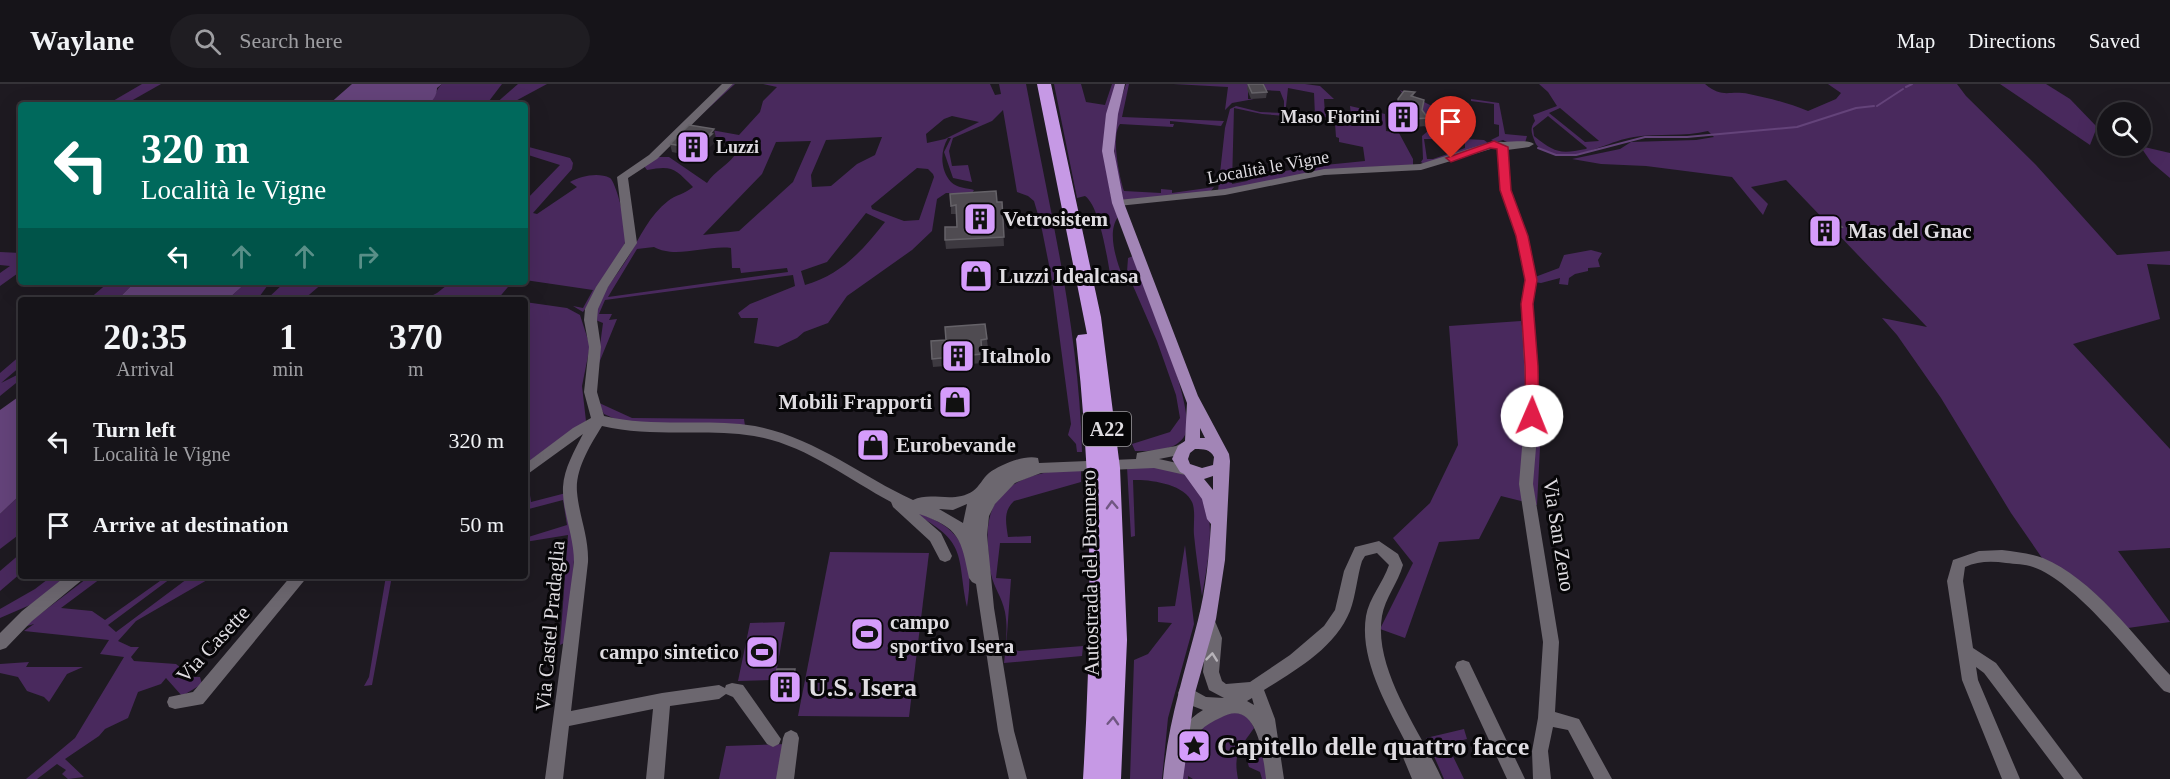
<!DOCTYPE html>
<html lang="en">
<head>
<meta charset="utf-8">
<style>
  :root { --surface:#161419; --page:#1f1d22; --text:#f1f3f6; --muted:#9e9ea2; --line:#353338 }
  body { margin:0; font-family:Georgia,serif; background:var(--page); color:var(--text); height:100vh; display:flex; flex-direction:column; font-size:22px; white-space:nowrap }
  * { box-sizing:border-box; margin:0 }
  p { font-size:20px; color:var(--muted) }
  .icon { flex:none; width:33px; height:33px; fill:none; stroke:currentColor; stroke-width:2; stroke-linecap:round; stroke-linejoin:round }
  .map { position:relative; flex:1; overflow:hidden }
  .panel { position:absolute; left:18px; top:213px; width:510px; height:282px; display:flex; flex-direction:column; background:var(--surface); border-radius:6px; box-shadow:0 6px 24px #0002,0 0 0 2px var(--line) }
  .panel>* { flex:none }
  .top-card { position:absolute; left:18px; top:18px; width:510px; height:183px; border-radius:6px; box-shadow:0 6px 24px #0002,0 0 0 2px var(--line); background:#00695c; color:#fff; overflow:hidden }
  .buttons { position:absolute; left:2097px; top:18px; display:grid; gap:12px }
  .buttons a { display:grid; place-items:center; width:54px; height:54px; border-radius:50%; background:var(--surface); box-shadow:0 6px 24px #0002,0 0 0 2px var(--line); font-size:30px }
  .pin { position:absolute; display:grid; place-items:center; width:51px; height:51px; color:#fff; margin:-62px -26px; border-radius:50% 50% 50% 0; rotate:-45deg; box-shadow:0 0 6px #0007 }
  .pin .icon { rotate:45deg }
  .me { position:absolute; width:66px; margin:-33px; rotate:1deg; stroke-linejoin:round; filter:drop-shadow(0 0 4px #0008) }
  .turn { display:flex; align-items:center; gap:21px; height:126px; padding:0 24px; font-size:27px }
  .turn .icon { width:78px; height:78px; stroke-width:2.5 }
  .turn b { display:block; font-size:42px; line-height:51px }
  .lanes { display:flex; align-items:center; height:57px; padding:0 24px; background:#0003; justify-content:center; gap:30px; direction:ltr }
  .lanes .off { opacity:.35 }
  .eta { display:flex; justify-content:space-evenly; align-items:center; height:102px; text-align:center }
  .eta b { font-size:36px; font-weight:600; line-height:42px }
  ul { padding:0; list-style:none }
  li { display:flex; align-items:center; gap:18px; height:84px; padding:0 24px }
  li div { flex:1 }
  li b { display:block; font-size:22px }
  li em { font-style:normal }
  header { display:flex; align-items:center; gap:36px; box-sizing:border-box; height:84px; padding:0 30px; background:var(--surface); border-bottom:2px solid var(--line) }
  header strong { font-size:28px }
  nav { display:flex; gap:33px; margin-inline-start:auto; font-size:21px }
  .search { width:420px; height:54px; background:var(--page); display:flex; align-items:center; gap:15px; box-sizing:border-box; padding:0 21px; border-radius:33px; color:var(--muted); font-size:22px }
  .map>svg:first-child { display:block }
  .green { fill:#49295d; fill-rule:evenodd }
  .water { fill:#64437a }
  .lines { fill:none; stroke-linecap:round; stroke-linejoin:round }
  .stream { stroke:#64437a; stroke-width:2 }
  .minor { fill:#6c676f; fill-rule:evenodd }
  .major { fill:#a285b6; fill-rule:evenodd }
  .highway { fill:#c699e5; fill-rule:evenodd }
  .wall { fill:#3d3940 }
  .shaded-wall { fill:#29252c }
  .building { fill:#4f4b51; stroke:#656268; stroke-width:1.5 }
  .oneway { stroke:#705782 }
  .oneway2 { stroke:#b7b3b9 }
  .route { fill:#e11d48; stroke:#92132f; stroke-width:1.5 }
  .labels { text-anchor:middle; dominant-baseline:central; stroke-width:6; stroke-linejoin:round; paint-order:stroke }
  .far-poi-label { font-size:18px; font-weight:bold; fill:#dfdce1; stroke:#070608; text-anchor:end }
  .far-street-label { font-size:18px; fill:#dfdce1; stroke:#070608 }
  .shield { fill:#070608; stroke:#9e9ca0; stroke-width:1.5 }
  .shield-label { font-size:20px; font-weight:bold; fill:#dfdce1 }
  .poi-label { font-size:21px; font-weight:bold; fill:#dfdce1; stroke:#070608; text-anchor:start }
  .street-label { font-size:21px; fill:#dfdce1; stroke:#070608 }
  .near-poi-label { font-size:26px; font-weight:bold; fill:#dfdce1; stroke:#070608; text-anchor:start }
</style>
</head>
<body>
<header>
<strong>Waylane</strong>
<div class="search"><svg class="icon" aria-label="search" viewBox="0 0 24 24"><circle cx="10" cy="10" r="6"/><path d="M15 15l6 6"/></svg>Search here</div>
<nav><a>Map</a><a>Directions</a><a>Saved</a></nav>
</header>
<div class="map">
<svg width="2170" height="695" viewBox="0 0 2170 695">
  <rect width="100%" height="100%" fill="#1e1a21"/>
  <g class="green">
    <polygon points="142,0 161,0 124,21 106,21"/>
    <path d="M442,0H502L486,21H427C435,16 435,6 442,0Z"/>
    <polygon points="518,0 547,0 508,21 494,21"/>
    <path d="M733,0H735L689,42L739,51L760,28L763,17L777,3L763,0H990L995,11L1001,10L999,0H1026C1049,122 1079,244 1082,368H1077L1076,360L1068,351L1071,340L1052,196L1041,141L1034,117L1028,112L1017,108L1003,26L992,37L953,54L949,67L952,82L968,81L972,98L953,94L944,68L951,54H948C940,67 940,86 951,98C957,104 967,104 974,106L972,109H946L937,115L932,147L912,166L847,212L828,239L804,248L797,254L778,263L754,259L758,234H741L738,229L750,220L795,202L793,191L605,216L599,230H612L609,236L617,235L597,284L603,239L593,235C597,213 613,197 625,178C638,158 648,132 668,117C675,111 685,110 693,103C675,85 673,81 647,86L644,82L658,73H669L707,99C714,87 731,80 738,66L731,64L728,58L708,52L710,48L687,45V42ZM952,32L979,38L945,55L927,59L926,50L944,35ZM882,53L875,71L857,80L831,102L812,103L811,91L826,56ZM811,57L793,98L739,147L703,151L762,90L776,58ZM917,84L928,85L933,90L934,93L919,136L904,137L872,125L871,122ZM866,129L885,138C863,166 841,191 805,201L801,187L827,178ZM654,163C675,175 706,161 731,164L732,184H740L741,189L787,184L788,188L608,213L637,165Z"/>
    <path d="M1054,0H1081L1086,18L1105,21L1112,0H1118L1106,84L1111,112L1118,133C1107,148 1116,175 1122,191L1111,196C1108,178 1100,122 1085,112L1077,114Z"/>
    <path d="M1126,0H1129L1122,33L1224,37L1221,42L1170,37V40H1174L1173,43L1120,40C1111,51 1119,92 1124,107L1161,109V105L1172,106V109L1214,103L1210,108L1123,116C1112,67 1109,48 1126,0Z"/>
    <path d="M1173,0H1305L1320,2L1334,15H1324L1325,30L1351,31L1350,22L1385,30L1386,47L1399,49L1413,75V82L1370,83L1218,107L1225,44L1230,25L1236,22L1260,28L1284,29V17L1280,7L1248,5V15H1254L1232,19L1225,26L1228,3ZM1288,4L1314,9L1315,32L1332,34V39H1335L1336,53L1339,54V58L1363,63L1365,77L1325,81L1324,73L1315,72V82L1285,87L1267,86L1247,97L1232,100L1234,24L1262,30L1285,32Z"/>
    <path d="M1539,0H1705C1723,15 1728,6 1749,10C1769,14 1788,19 1808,27L1836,15L1841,9L1828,0H1957L1966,12L2036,81L2117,171L2170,167V181L2147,180L2160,235L2073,260L2170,365V464L2118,467L2170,538L2114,546L2051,487L2011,429L1941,314L1897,251L1882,234L1927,243L1786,96L1751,103L1768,120L1763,131L1732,93L1646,82L1601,80L1572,75L1620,65L1631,58L1696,56L1714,53L1708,47C1684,53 1659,49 1634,53C1605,57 1574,82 1543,66C1538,63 1536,61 1535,58C1532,50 1529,45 1535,37L1533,31L1557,22L1548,8ZM1560,24L1598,56L1599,57L1585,58L1549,29ZM1548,32L1587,64L1586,65C1560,70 1555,69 1534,52L1533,44Z"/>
    <polygon points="2000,0 2046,0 2070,15 2097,43 2090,61"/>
    <polygon points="1400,6 1436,24 1439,55 1424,55 1427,75 1433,75 1465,64 1465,55 1484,56 1488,59 1424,80 1421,78 1423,75 1422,52 1428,47"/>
    <polygon points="1471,15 1499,19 1505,50 1527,52 1525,59 1509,59 1503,56 1496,58 1491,56 1499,52 1499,41 1494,40 1494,20 1471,17"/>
    <path d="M525,62L570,74L573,79L572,85L533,129L537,130L577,103L570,98C581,92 598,88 610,94C616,98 628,145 626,155C623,169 593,216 583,228L573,222L583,224L593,206L525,196V117L560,81L525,70Z"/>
    <polygon points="2140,62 2170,69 2170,94 2151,78"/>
    <polygon points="1591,166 1602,169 1598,176 1600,183 1588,184 1588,187 1575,190 1569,194 1568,201 1559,200 1560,194 1541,199 1534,198 1535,193 1559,184 1564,171"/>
    <polygon points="0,168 21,169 21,187 0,202 0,189 10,182 0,181"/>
    <path d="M1133,172C1144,201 1198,327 1185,351C1176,368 1151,367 1135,367L1132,360L1170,348L1180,334L1176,311L1157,257L1127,188L1128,174Z"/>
    <polygon points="109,198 135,198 117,216 88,216"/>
    <polygon points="247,198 270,198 257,216 227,216"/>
    <polygon points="285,198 324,198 303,216 266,216"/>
    <polygon points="451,198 512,198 497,216 423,216 437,209"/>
    <polygon points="525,218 567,224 580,231 590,262 582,302 586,337 525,383"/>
    <polygon points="1521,237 1541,344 1537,421 1501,412 1479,455 1439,458 1405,554 1380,545 1413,479 1393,454 1430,419 1458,361 1449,242"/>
    <polygon points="21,271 21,282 1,299 21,289 21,295 0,312 0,289"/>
    <polygon points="597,318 632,334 744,335 745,342 622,338 604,330"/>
    <path d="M1152,381C1162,384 1176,385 1184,390C1223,414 1208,475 1202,512C1199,492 1196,471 1194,451C1193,441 1196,427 1192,418C1185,400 1149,395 1133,396L1135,452L1131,453L1127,383Z"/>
    <path d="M1081,384V398L1014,417C1003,427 1006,439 1008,453L1031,452V459H1000L996,494L1011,495L1006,564L1019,567L1083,562L1082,572L1004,579C1006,562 1008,544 1005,528C1002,513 994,504 991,490C988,481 989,471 988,463C982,399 1029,388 1081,384Z"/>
    <polygon points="527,390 531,418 566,409 576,449 568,557 560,561 568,451 525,458 525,454 567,441 563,416 525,426"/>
    <polygon points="21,410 21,449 0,465 0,430"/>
    <path d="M918,429C965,444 975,475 967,523C957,475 968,458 918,432Z"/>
    <polygon points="1185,461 1194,540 1168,634 1162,695 1130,695 1134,576 1148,570 1172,539 1158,538 1158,523 1175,522"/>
    <polygon points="830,468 929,469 909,633 798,632"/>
    <polygon points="21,469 21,489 0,507 0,487"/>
    <polygon points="52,492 70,492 30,521 0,534 0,525 35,505"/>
    <polygon points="90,492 104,492 61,524 92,527 105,536 167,492 174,492 108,541 116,548 191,492 214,492 136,537 118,557 131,563 139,563 131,573 134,577 176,580 192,593 200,593 202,600 182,612 166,594 161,600 138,608 128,634 105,645 99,652 65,675 84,693 68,695 62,690 66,686 57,680 37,695 26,695 75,654 124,573 100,570 109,556 24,547 34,540 23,543"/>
    <polygon points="386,492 392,492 372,601 364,602 369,593"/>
    <polygon points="785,538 775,596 738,597 750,539"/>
    <polygon points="29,578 26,583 83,583 67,590 49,618 44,613 27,607 18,593 0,589 0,580"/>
    <path d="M1234,626L1249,634L1254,644C1240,664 1233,669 1238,695H1193L1188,692V695H1181C1181,686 1181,675 1184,666C1191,649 1215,627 1234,626Z"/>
    <polygon points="1464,645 1467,655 1447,660 1464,695 1444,695 1426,654"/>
    <polygon points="1261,655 1267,695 1262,695 1260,688 1249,683 1246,673"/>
    <polygon points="787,660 782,695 719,695 726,662"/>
  </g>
  <g class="water">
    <path d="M352,0H442L437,4C437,11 433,17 427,21H328Z"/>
    <polygon points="135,198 247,198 227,216 117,216"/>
    <polygon points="21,311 21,410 0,430 0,326"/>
  </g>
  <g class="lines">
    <g class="stream">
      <polyline points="1906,3 1912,0"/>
      <polyline points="1877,22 1903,5"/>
      <polyline points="1538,64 1556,71 1576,71 1645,53 1687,53 1797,43 1856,24 1874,22"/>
    </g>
    <g class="minor">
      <path d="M722,0H733L657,75L628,94L637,159L608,203L598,225L597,236L601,263L597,308L604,332C654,344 705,334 755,342C814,353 861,392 913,416C931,407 954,420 973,407C979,403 983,394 989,389C1000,381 1025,370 1038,374L1039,379L1136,375L1137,369L1176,362L1186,357L1193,362L1184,370L1159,375L1195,383L1197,387L1195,391L1190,392L1154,384L1041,389L1015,399L995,420L989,432L987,451L994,524L1014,647L1027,695H1009L998,647L976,500L972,498L969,494C961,455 960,444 919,430L941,449L952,472L950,476L945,478L940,476L930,457L893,423L891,418C848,395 804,360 754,352C704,344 653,354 602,342C591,360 575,385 577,408C579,432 589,453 588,478L571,627L662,609L719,601L725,604L726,601L732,599L743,601L781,655L779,660L773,663L767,660L733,613L726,610L719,615L670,622L664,695H646L653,625L569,642L563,695H545L574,478C574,452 562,427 563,403C564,384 575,366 583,350L525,392V380L573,344L591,334L584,308L589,263L584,236L585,225L596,203L625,159L617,93L649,71ZM967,420L963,439L939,425L953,426Z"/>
      <path d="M1494,57C1506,60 1526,54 1534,60L1529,63L1507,66L1511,106L1528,152L1537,196L1533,220L1540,315L1533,400L1559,558L1555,628L1579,635L1612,695H1594L1568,646L1553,643L1548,667L1551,695H1533L1532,667L1538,634L1543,558L1519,400L1526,315L1521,220L1525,196L1516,152L1501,106L1497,65L1494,64L1421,86L1324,91L1225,111L1118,122L1112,119L1118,116L1225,105L1324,85L1420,80Z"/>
      <path d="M1379,457L1398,470L1403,481C1398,499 1385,514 1382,532C1373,586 1421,648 1442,695H1412L1400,666L1402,661L1406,659C1387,622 1359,575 1366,532C1369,514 1383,499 1389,481L1377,469L1365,472L1362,477C1357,493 1356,511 1350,527C1335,564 1296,586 1264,606L1275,635L1284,695H1266C1263,671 1257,612 1220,634C1213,637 1206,641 1200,647C1193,655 1189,668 1179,672L1173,669L1171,664C1178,648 1188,635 1203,626L1190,621L1180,614L1178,609L1180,604L1186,602L1206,613L1224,614L1209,606L1203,588L1206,554L1199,535L1202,530L1207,529L1212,530L1222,554L1219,588L1222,597L1226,600L1250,598L1290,571L1324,542L1335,526L1344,487L1355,463ZM1252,614L1254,621L1247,617Z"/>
      <path d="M2002,466C2016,468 2030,469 2043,474C2092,494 2135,553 2170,591V609L2164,607C2134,574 2075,497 2033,483C2025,480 2015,480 2006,479C1992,477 1978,477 1965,483L1963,497L1973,564L1996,579L2083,695H2064L1984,589L1976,583L1978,596L2020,695H2002L1962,596L1947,497L1953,476L1979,467Z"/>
      <polygon points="66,492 85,492 82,496 32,537 6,564 0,566 0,549 22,527"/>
      <polygon points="291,492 308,492 203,620 175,625 169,623 167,618 169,613 193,608"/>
      <polygon points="1463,576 1469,578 1525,695 1507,695 1455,583 1457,578"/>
      <polygon points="791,646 797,649 799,654 794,695 776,695 783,654 785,649"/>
    </g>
    <path class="major" d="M1115,0H1125L1118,30L1114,67L1124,119L1198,312L1229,370L1230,377L1225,476L1216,535L1195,609L1183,695H1163C1168,638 1184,591 1198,536C1206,505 1209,472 1211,440L1207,435L1202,415L1184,390L1180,388L1172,375L1178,362L1185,357L1187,319L1112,119L1102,67L1106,30ZM1200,344L1205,354H1200ZM1195,365C1204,365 1210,365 1214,373L1213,381L1202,384L1190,380L1188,375L1190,369ZM1213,392V406L1204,395Z"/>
    <path class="highway" d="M1037,0H1051L1101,233L1120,384L1127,556L1121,695H1083C1092,548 1093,402 1076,255L1078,251L1087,250Z"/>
  </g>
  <g class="wall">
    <polygon points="1248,0 1267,8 1266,14 1251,15 1247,5"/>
    <polygon points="1415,8 1413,13 1428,34 1426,42 1414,43 1413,48 1403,48 1397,38 1396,24 1398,15"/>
    <polygon points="716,54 713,57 714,59 693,78 684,76 682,70 672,68 670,60"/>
    <polygon points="997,118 1002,118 1004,162 946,165 945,156 957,143 957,130 951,130 951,122"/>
    <polygon points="1814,140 1842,143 1839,149 1819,153 1811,146"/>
    <polygon points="985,240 988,264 982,264 983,279 933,283 932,275 946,256"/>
    <polygon points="795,585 797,590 792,616 773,616 771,611"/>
  </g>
  <g class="shaded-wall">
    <polygon points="714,45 716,54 713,57 714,59 693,78 691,69"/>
    <polygon points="1842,143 1839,149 1819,153 1822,147"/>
    <polygon points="795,585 797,590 792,616 790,611"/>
  </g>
  <g class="building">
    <polygon points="1248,0 1263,0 1267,8 1252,9"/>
    <polygon points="1404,7 1415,8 1411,12 1424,16 1422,26 1428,34 1412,35 1415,40 1405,40 1399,30 1398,15"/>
    <polygon points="689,41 714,45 710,50 712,50 691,69 682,68 682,62 670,60"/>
    <polygon points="996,107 997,118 1002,118 1004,153 945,156 945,143 957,143 956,121 951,122 950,110"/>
    <polygon points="1834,136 1842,143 1822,147 1814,140"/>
    <polygon points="985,240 987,255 981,256 982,270 932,275 931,257 946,256 945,243"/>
    <polygon points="777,585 795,585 790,611 771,611"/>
  </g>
  <defs><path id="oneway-chevron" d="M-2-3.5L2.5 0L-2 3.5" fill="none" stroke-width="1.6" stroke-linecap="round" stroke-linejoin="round" transform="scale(1.5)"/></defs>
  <g class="oneway">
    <use href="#oneway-chevron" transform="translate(1112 421) rotate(-92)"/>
    <use href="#oneway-chevron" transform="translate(1113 637) rotate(-87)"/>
  </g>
  <use class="oneway2" href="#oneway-chevron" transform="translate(1212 573) rotate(-84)"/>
  <polygon class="route" points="1494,57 1508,63 1511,106 1528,152 1537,196 1533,220 1538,282 1539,332 1532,337 1526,332 1525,282 1521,220 1525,196 1516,152 1500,106 1497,65 1490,64 1451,78 1446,74"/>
  <defs>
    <g id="building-square" transform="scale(1.725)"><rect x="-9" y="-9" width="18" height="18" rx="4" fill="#d59cfb" stroke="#070608"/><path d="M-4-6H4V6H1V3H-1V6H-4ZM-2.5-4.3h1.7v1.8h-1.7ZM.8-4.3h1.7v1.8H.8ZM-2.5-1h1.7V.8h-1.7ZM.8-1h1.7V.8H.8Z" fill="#111"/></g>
    <g id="shop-square" transform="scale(1.725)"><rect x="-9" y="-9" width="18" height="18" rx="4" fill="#d59cfb" stroke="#070608"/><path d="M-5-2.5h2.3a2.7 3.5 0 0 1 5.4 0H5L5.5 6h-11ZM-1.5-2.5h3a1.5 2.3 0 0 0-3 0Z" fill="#111"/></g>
    <g id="stadium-square" transform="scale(1.725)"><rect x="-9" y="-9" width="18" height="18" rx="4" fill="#d59cfb" stroke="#070608"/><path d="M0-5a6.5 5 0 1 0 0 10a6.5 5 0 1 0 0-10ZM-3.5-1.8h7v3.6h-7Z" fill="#111"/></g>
    <g id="sight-square" transform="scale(1.725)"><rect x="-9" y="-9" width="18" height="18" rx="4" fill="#d59cfb" stroke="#070608"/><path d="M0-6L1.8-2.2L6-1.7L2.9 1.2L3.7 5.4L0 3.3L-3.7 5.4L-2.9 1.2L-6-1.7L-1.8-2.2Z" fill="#111"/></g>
  </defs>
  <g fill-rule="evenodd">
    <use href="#building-square" x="1403" y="33"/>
    <use href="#building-square" x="693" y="63"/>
    <use href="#building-square" x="980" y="135"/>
    <use href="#building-square" x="1825" y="147"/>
    <use href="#shop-square" x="976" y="192"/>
    <use href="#building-square" x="958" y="272"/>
    <use href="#shop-square" x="955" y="318"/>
    <use href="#shop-square" x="873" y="361"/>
    <use href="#stadium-square" x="867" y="550"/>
    <use href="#stadium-square" x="762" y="568"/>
    <use href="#building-square" x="785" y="603"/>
    <use href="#sight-square" x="1194" y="662"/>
  </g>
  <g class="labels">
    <g class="far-poi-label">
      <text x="1380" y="33">Maso Fiorini</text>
      <text x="716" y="63" text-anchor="start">Luzzi</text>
    </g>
    <g class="far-street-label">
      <text transform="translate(1268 83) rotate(-10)">Località le Vigne</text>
    </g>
    <rect class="shield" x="1083" y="328" width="48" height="34" rx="4.5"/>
    <g class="shield-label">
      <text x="1107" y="345">A22</text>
    </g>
    <g class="poi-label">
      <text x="1003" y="135">Vetrosistem</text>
      <text x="1848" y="147">Mas del Gnac</text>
      <text x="999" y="192">Luzzi Idealcasa</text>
      <text x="981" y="272">Italnolo</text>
      <text x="932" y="318" text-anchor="end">Mobili Frapporti</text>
      <text x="896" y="361">Eurobevande</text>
      <text x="890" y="538">campo<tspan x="890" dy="24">sportivo Isera</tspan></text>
      <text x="739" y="568" text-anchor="end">campo sintetico</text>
    </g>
    <g class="street-label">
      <text transform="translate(1559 451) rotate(81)">Via San Zeno</text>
      <text transform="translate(1090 489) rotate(-91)">Autostrada del Brennero</text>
      <text transform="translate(550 542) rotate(-85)">Via Castel Pradaglia</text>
      <text transform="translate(213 560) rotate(-47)">Via Casette</text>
    </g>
    <g class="near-poi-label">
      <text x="808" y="603">U.S. Isera</text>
      <text x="1217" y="662">Capitello delle quattro facce</text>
    </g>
  </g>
</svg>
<div class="buttons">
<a><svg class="icon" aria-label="search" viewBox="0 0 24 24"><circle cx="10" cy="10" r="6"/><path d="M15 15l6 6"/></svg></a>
</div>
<div class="pin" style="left:1451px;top:74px;background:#d93025"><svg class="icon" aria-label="arrive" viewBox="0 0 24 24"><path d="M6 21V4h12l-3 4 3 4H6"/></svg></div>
<svg class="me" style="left:1532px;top:332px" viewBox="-20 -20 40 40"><circle r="19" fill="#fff"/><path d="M0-13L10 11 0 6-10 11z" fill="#e11d48"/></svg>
<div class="top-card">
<div class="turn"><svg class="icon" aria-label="left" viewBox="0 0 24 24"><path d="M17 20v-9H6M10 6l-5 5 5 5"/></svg><div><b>320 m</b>Località le Vigne</div></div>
<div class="lanes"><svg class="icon" aria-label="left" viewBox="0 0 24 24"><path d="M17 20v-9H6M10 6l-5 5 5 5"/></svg><svg class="icon off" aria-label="ahead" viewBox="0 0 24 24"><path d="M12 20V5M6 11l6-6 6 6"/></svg><svg class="icon off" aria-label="ahead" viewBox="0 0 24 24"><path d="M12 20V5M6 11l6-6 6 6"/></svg><svg class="icon off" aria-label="right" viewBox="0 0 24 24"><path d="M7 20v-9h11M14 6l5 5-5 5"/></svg></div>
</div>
<section class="panel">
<div class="eta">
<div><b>20:35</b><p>Arrival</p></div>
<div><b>1</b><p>min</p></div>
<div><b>370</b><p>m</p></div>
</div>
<ul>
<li><svg class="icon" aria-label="left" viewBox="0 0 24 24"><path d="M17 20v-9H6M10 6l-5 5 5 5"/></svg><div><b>Turn left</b><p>Località le Vigne</p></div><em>320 m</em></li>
<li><svg class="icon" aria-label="arrive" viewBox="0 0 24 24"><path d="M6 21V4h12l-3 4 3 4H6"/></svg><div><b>Arrive at destination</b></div><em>50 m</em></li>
</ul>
</section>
</div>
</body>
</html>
